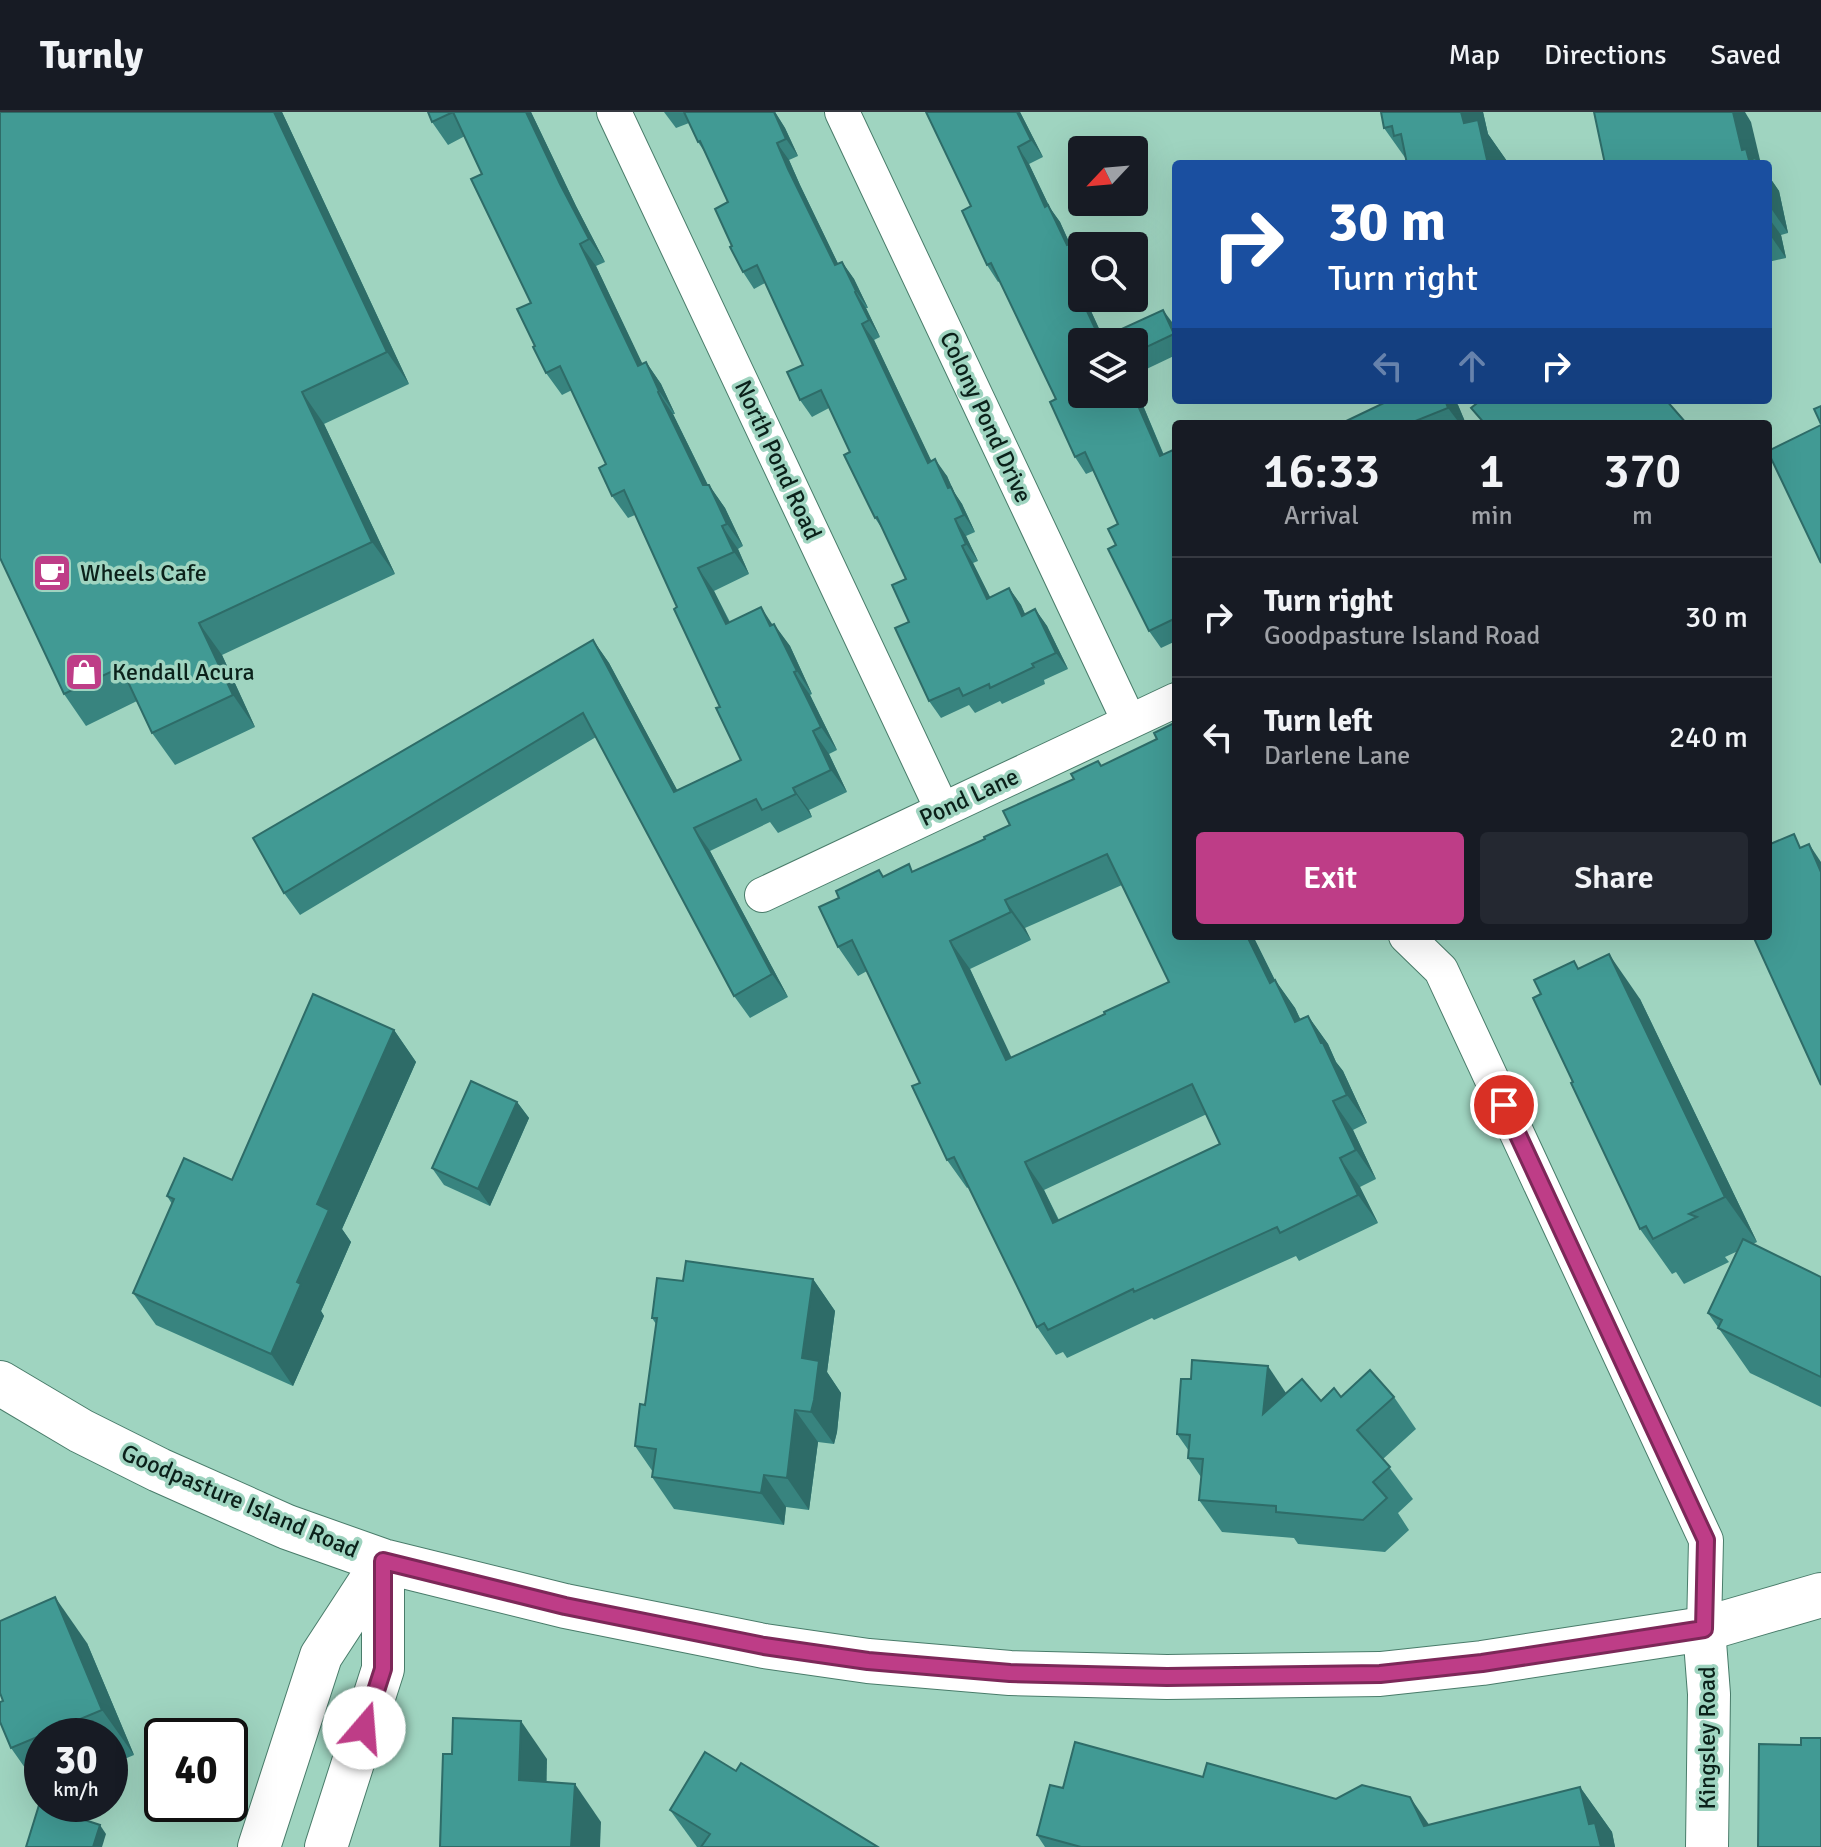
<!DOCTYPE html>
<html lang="en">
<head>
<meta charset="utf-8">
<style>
  :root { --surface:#171b24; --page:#242831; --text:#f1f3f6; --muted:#9ea1a6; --line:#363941; --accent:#be3d87 }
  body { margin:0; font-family:Signika,sans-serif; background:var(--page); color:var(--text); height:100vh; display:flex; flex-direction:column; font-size:30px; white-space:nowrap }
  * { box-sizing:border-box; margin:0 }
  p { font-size:26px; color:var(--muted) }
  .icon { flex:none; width:44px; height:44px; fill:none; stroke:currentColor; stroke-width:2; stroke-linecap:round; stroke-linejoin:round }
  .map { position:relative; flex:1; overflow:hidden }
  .details { position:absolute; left:1172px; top:308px; width:600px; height:520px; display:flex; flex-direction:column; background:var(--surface); border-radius:8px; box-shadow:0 8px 32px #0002 }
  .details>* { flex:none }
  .guide { position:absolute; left:1172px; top:48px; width:600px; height:244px; border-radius:8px; box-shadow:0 8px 32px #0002; background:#1a4fa0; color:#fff; overflow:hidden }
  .needle { width:52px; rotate:244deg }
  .controls { position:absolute; left:1068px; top:24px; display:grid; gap:16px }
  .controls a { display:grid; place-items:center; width:80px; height:80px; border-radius:8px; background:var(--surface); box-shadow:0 8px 32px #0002; font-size:40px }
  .speed { position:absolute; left:24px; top:1606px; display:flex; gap:16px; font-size:40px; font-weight:700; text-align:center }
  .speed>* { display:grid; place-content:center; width:104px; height:104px; border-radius:50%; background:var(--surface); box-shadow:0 8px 32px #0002; line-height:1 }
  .speed small { font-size:20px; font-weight:400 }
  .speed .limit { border:4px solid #111; border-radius:12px; background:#fff; color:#111 }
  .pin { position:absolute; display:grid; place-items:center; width:68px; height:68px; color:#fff; margin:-34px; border:4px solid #fff; border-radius:50%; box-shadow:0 2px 8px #0007 }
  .me { position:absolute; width:88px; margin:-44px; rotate:18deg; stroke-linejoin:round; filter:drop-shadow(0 0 6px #0008) }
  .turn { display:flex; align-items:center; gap:28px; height:168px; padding:0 24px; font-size:36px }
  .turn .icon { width:104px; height:104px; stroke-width:2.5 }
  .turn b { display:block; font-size:56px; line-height:68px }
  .lanes { display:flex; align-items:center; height:76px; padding:0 24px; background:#0003; justify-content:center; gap:40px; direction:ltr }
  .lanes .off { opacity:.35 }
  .eta { display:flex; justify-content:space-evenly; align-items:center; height:136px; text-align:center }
  .eta b { font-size:48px; font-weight:600; line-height:56px }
  .cta { display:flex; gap:16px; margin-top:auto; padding:16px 24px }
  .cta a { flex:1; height:92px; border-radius:8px; background:var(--accent); color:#fff; font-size:32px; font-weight:600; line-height:92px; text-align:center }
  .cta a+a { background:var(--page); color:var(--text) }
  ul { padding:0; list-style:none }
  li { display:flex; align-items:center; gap:24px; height:120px; padding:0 24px; border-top:2px solid var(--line) }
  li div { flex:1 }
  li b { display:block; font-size:30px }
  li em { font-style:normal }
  header { display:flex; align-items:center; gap:48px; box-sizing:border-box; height:112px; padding:0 40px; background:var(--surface); border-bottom:2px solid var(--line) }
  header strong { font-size:38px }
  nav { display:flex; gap:44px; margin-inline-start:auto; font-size:28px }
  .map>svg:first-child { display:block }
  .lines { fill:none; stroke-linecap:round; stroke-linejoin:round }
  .minor-casing { stroke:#497c6a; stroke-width:36 }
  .tertiary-casing { stroke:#497c6a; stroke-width:44 }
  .secondary-casing { stroke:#497c6a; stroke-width:46 }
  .minor { stroke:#fff; stroke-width:34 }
  .tertiary { stroke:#fff; stroke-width:42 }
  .secondary { stroke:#fff; stroke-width:44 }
  .wall { fill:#38847f; fill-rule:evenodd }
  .shaded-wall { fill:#2e6c68 }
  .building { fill:#419a94; stroke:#2e6c68; stroke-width:2; fill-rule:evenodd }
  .route-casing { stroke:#7c2858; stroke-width:20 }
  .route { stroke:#be3d87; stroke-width:14 }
  .labels { text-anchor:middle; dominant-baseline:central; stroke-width:7; stroke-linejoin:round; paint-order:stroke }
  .street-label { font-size:24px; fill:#0b211a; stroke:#9fd4c0 }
  .poi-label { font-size:24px; fill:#0b211a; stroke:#9fd4c0; text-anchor:start }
</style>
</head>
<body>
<header>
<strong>Turnly</strong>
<nav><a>Map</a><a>Directions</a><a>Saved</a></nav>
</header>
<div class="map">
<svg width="1821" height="1735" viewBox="0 0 1821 1735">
  <rect width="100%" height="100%" fill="#9fd4c0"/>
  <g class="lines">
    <g class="minor-casing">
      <g id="minor">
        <polyline points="614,0 942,697"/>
        <polyline points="842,0 1129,609"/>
        <polyline points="762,783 1176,588"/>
        <polyline points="1406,824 1441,858 1706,1428 1704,1517"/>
      </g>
    </g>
    <g class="tertiary-casing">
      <g id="tertiary">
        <polyline points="1704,1517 1709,1582 1707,1735"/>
        <polyline points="259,1735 321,1544 383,1449"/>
        <polyline points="326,1735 383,1557 383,1449"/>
      </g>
    </g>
    <g class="secondary-casing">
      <polyline id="secondary" points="0,1271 81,1319 159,1358 287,1415 383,1449 565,1494 764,1534 868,1549 1010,1561 1167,1565 1380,1562 1482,1551 1704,1517 1821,1483"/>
    </g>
    <use href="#minor" class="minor"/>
    <use href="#tertiary" class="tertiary"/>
    <use href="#secondary" class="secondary"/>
  </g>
  <g class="wall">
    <polygon points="282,0 409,272 324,312 395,462 222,543 255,615 175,653 152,621 137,589 86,614 64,582"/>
    <polygon points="428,0 531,0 576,94 605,150 596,154 642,252 646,250 661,272 675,302 673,302 708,373 709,373 725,396 743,434 738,437 749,462 714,479 730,510 773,512 790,534 812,582 810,583 837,638 829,642 847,680 809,698 812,705 778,721 770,710 710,739 788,885 750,906 734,884 596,625 300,803 284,781 593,528 609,551 677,678 741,648 720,595 677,495 635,403 628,406 612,384 606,352 572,278 562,283 546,261 535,234 531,191 482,62 465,24 448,33 432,10"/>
    <polygon points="664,0 775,0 785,16 798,44 789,48 800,73 838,152 842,150 854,167 868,196 866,196 880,225 874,228 931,349 947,364 954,380 962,392 975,420 966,424 978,449 973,451 990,485 1009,476 1021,493 1025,502 1035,497 1047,514 1068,557 1044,568 1045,572 1002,592 1000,589 975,601 969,593 941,606 929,589 909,510 906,467 883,418 875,406 850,340 829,296 812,305 800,288 803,253 765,171 754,177 743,160 732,134 728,90 706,42 698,30 689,11 676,16"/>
    <polygon points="926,0 1020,0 1043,45 1029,52 1050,96 1060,110 1070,132 1082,134 1082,186 1085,186 1103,225 1175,214 1176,217 1176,243 1134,263 1134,230 1082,230 1134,282 1134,272 1164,343 1176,342 1176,529 1161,536 1149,519 1116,433 1118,412 1093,359 1086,362 1075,345 1056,287 1000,169 998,170 987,153 971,94"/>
    <polygon points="1381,0 1483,0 1488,22 1509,52 1407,52 1406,47 1384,16"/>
    <polygon points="1768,63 1779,79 1788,121 1781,123 1786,146 1768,150"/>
    <polygon points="1390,288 1454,288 1458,293 1466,312 1340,312"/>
    <path d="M1176,610V824H1253L1275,868L1295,896L1300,907L1308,904L1328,932L1336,950L1343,959L1367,1011L1353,1018L1376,1067L1360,1075L1378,1111L1299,1149L1296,1144L1154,1208L1152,1206L1067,1246L1063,1240L1056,1243L1037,1215L969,1075L967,1076L947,1048L920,971L867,859L858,864L838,835L884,764L914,759L985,727L1010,713L1098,649L1102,654L1157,627ZM1122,773L1169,870L1105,902L1011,946L970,857L1031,828L1025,816ZM1207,1002L1220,1032L1059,1108L1044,1078Z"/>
    <polygon points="1579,856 1640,887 1757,1130 1753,1132 1821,1165 1821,1295 1750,1261 1708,1201 1738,1139 1725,1145 1729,1150 1684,1172 1676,1160 1672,1162 1640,1117 1573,970 1541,882"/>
    <polygon points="394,918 416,950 342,1117 351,1130 321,1199 324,1204 293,1274 156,1213 133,1181 172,1092 167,1084 232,1068"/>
    <polygon points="517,990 529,1006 490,1094 444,1073 432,1056"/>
    <polygon points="813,1167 835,1199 827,1260 841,1281 837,1320 834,1332 818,1330 809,1398 786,1395 784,1413 674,1397 652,1365 653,1360 635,1334 645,1293 656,1212 652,1206 683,1169"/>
    <polygon points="1286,1281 1321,1289 1341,1285 1394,1285 1416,1317 1383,1347 1413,1387 1398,1401 1409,1418 1385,1440 1298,1432 1294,1426 1222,1420 1199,1388 1201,1365 1188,1346 1189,1339 1177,1322"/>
    <polygon points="87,1531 134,1643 110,1653 110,1624 42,1624 42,1680 11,1636 3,1589"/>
    <polygon points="736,1659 878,1735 697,1735 670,1698"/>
    <polygon points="1203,1665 1430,1713 1580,1675 1612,1720 1615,1735 1045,1735 1037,1723 1063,1676"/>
  </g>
  <g class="shaded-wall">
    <polygon points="274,0 282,0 409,272 387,240"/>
    <polygon points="526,0 531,0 576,94 605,150 589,127 560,72"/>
    <polygon points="771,0 775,0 785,16 798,44 786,27"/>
    <polygon points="1017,0 1020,0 1043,45 1031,28"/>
    <polygon points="1461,0 1483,0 1488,22 1509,52 1488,52 1464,11"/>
    <polygon points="1733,0 1745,0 1751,10 1761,52 1751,52 1742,38"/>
    <polygon points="777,31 789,48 800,73 847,170 835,153 788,57"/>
    <polygon points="1018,35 1029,52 1050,96 1060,110 1078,150 1067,133 1045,95"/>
    <polygon points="1768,63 1779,79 1788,121 1768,92"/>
    <polygon points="1768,105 1781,123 1786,146 1768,120"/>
    <polygon points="580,132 596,154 654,276 638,254"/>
    <polygon points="842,150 854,167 868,196 856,179"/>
    <polygon points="1071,165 1082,181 1082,186 1085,186 1105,230 1100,227"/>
    <polygon points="855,180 866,196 880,225 869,208"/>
    <polygon points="1163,198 1175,214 1176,224 1174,222"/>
    <polygon points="862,212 874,228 940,367 928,351"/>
    <polygon points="646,250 661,272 675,302 659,279"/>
    <polygon points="1134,272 1171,361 1160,344 1134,282"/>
    <polygon points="302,280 324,312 395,462 372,430"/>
    <polygon points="658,280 673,302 719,396 703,373"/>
    <polygon points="1445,288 1454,288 1458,293 1466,312 1460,312 1448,296"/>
    <polygon points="935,347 947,364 954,380 962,392 975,420 964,403 948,376"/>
    <polygon points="709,373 725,396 743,434 727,412"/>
    <polygon points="955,407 966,424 978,449 966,432"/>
    <polygon points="722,414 738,437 749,462 734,440"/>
    <polygon points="962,434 973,451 999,503 987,487"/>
    <polygon points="698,456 714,479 741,534 726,512"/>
    <polygon points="1009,476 1021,493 1033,520 1022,504"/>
    <polygon points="761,495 776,518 770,514"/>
    <polygon points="1035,497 1047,514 1068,557 1056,541"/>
    <polygon points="199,511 222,543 255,615 233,583"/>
    <polygon points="774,512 790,534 812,582 797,559"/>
    <polygon points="593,528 609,551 690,702 674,680"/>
    <polygon points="794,560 810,583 837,638 821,615"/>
    <polygon points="813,619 829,642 847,680 831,658"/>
    <polygon points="793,676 809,698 812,705 796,682"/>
    <polygon points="694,716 710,739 788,885 772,862"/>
    <polygon points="1809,732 1821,750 1821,760"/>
    <polygon points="1005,788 1025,816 1031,828 1011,800"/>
    <polygon points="1247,824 1253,824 1290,899 1270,871"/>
    <polygon points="950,829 970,857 1026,976 1006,948"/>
    <polygon points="1609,842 1640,887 1757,1130 1725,1085"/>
    <polygon points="1275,868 1295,896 1315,938 1295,910"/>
    <polygon points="1308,904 1328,932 1336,950 1343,959 1367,1011 1347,983"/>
    <polygon points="394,918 416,950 342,1117 351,1130 321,1199 324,1204 293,1274 271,1242 297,1170 317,1092"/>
    <polygon points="1333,989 1353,1018 1376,1067 1356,1038"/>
    <polygon points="517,990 529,1006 490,1094 478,1077"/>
    <polygon points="1340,1046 1360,1075 1378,1111 1358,1083"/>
    <polygon points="1025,1050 1044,1078 1073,1139 1053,1111"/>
    <polygon points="813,1167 835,1199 827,1260 841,1281 837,1320 834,1332 811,1300 802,1246"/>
    <polygon points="1268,1254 1290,1287 1263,1302"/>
    <polygon points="795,1298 818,1330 809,1398 787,1366"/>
    <polygon points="764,1363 786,1395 784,1413 761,1381"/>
    <polygon points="55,1485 87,1531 134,1643 102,1598"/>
    <polygon points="521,1609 547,1647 546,1706 519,1668"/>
    <polygon points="575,1672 601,1710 600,1735 571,1735"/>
    <polygon points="1580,1675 1612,1720 1615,1735 1601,1735 1589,1712"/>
    <polygon points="1410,1685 1441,1730 1424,1714"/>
    <polygon points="100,1713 106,1722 102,1735 93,1735"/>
  </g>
  <g class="building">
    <polygon points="0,0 274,0 387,240 302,280 372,430 199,511 233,583 152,621 121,555 64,582 0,446"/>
    <polygon points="428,0 453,0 432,10"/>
    <polygon points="453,0 526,0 560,72 589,127 580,132 638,254 646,250 659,279 658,280 703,373 709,373 727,412 722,414 734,440 698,456 726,512 761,495 770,514 774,512 797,559 794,560 821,615 813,619 831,658 793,676 796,682 762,698 756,687 694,716 772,862 734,884 583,601 284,781 253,726 593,528 674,680 741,648 716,596 720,595 674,497 677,495 624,378 612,384 599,356 606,352 560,254 546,261 533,235 535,234 517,197 531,191 471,67 482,62"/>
    <polygon points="684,0 774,0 786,27 777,31 788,57 835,153 842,150 856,179 855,180 869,208 862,212 928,351 935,347 948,376 951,375 964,403 955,407 966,432 962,434 987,487 1009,476 1022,504 1035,497 1056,541 1032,552 1034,555 990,576 989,572 963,584 959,576 929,589 895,516 909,510 892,473 906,467 877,405 875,406 844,343 850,340 821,278 800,288 787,260 803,253 757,153 743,160 730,135 732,134 715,97 728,90 700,29 698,30"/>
    <polygon points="926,0 1017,0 1031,28 1018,35 1045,95 1048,93 1067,133 1079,128 1082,135 1082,160 1071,165 1100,227 1163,198 1174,222 1134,241 1134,230 1082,230 1082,282 1133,282 1160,344 1173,338 1176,344 1176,506 1149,519 1108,437 1116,433 1108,417 1118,412 1085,340 1075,345 1050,290 1056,287 991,151 987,153 962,99 971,94"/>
    <polygon points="1381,0 1461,0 1464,11 1478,8 1488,52 1407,52 1401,22 1394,24 1392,14 1384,16"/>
    <polygon points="1594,0 1733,0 1742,38 1746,37 1749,48 1756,46 1757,52 1605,52"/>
    <polygon points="1390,288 1445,288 1448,296 1408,312 1340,312"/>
    <polygon points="1481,288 1666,288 1687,312 1485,312 1471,296"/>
    <polygon points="1821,294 1821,312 1814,297"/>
    <polygon points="1821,313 1821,451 1768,340 1768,339"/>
    <path d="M1176,610V824H1247L1270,871L1275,868L1295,910L1308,904L1321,931H1323L1347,983L1333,989L1356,1038L1340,1046L1358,1083L1280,1121L1277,1115L1134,1180L1133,1177L1048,1218L1044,1211L1037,1215L954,1045L947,1048L912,974L920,971L852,828L838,835L819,795L839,786L836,779L879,758L883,765L909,752L912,760L985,727L984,725L1010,713L1003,699L1074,667L1071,662L1098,649L1101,654L1157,627L1154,621ZM1107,742L1169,870L1104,900L1105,902L1006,948L950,829L1011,800L1005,788ZM1192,972L1220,1032L1053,1111L1025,1050Z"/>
    <polygon points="1794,722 1800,736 1809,732 1821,760 1821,973 1753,824 1768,824 1768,733"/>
    <polygon points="1609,842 1725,1085 1689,1102 1697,1105 1653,1127 1646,1114 1640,1117 1571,971 1573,970 1533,886 1541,882 1534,868 1574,849 1578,857"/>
    <polygon points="313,882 394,918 317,1092 329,1098 297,1170 301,1172 271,1242 133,1181 174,1087 167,1084 184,1046 232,1068"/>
    <polygon points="471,969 517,990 478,1077 432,1056"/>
    <polygon points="1743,1127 1821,1165 1821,1265 1718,1216 1722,1208 1708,1201"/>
    <polygon points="686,1149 813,1167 802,1246 819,1249 814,1288 811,1300 795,1298 787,1366 764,1363 761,1381 652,1365 656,1337 635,1334 640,1292 645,1293 657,1206 652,1206 657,1166 683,1169"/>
    <polygon points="1192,1248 1268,1254 1263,1302 1302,1267 1321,1289 1334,1276 1341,1285 1370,1258 1394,1285 1357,1318 1390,1355 1373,1370 1387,1386 1363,1408 1276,1400 1276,1394 1199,1388 1203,1347 1188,1346 1190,1323 1177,1322 1181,1267 1191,1267"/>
    <polygon points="55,1485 102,1598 11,1636 0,1610 0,1590 3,1589 0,1581 0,1509"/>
    <polygon points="453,1606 521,1609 519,1668 575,1672 571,1735 440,1735 443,1642 452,1642"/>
    <polygon points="1801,1626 1821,1626 1821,1735 1758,1735 1759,1632 1801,1633"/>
    <polygon points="1075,1630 1203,1665 1207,1651 1336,1687 1362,1673 1410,1685 1424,1714 1580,1675 1589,1712 1595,1711 1601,1735 1081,1735 1037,1723 1050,1673 1063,1676"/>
    <polygon points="705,1640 736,1659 741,1651 878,1735 701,1735 710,1722 670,1698"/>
    <polygon points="39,1693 100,1713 93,1735 26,1735"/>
  </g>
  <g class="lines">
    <g class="route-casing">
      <polyline id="route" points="364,1616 383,1557 383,1449 565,1494 764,1534 868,1549 1010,1561 1167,1565 1380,1562 1482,1551 1704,1517 1706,1428 1504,993"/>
    </g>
    <use href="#route" class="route"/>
  </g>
  <defs>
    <g id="cafe-square" transform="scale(2)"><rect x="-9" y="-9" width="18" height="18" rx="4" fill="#be3d87" stroke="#9fd4c0"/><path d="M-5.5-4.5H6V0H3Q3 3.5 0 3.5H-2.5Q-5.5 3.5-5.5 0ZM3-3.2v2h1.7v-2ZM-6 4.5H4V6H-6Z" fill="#fff"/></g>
    <g id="shop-square" transform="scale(2)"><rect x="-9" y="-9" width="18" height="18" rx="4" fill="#be3d87" stroke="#9fd4c0"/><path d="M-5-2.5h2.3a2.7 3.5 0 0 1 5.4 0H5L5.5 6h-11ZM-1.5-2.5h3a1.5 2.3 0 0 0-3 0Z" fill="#fff"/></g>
  </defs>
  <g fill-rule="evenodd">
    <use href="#cafe-square" x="52" y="461"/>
    <use href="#shop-square" x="84" y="560"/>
  </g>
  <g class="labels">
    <g class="street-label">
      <text transform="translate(986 305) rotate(65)">Colony Pond Drive</text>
      <text transform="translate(778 348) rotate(65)">North Pond Road</text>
      <text transform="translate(969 685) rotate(-25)">Pond Lane</text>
      <text transform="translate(240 1389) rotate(23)">Goodpasture Island Road</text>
      <text transform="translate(1707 1626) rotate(-90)">Kingsley Road</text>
    </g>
    <g class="poi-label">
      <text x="80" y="461">Wheels Cafe</text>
      <text x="112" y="560">Kendall Acura</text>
    </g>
  </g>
</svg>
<div class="controls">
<a><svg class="needle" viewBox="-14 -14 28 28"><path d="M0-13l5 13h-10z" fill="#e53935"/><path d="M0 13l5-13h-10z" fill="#9ea1a6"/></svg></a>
<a><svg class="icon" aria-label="search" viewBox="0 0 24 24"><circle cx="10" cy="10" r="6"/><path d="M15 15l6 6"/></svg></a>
<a><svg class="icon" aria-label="layers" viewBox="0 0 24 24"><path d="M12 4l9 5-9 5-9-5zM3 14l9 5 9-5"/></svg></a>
</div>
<div class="speed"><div>30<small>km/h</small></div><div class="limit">40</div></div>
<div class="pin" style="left:1504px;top:993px;background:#d93025"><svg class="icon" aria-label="arrive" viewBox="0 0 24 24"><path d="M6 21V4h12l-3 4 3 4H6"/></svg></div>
<svg class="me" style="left:364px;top:1616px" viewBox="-20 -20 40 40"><circle r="19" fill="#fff"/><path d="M0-13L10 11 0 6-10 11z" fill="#be3d87"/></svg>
<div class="guide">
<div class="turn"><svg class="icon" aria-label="right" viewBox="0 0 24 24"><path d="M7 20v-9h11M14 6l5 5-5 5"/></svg><div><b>30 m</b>Turn right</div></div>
<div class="lanes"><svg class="icon off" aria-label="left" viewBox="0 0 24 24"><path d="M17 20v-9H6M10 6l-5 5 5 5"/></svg><svg class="icon off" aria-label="ahead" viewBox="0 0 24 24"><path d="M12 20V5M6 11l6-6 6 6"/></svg><svg class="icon" aria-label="right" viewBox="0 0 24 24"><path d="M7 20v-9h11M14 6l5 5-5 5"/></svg></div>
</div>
<section class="details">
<div class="eta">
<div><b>16:33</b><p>Arrival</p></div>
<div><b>1</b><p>min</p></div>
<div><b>370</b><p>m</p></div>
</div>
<ul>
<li><svg class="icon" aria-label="right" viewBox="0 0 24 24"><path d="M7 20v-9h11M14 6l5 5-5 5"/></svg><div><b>Turn right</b><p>Goodpasture Island Road</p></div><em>30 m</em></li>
<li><svg class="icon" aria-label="left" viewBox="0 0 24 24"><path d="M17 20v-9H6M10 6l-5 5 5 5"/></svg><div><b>Turn left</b><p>Darlene Lane</p></div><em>240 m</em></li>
</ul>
<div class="cta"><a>Exit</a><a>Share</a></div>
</section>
</div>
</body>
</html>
